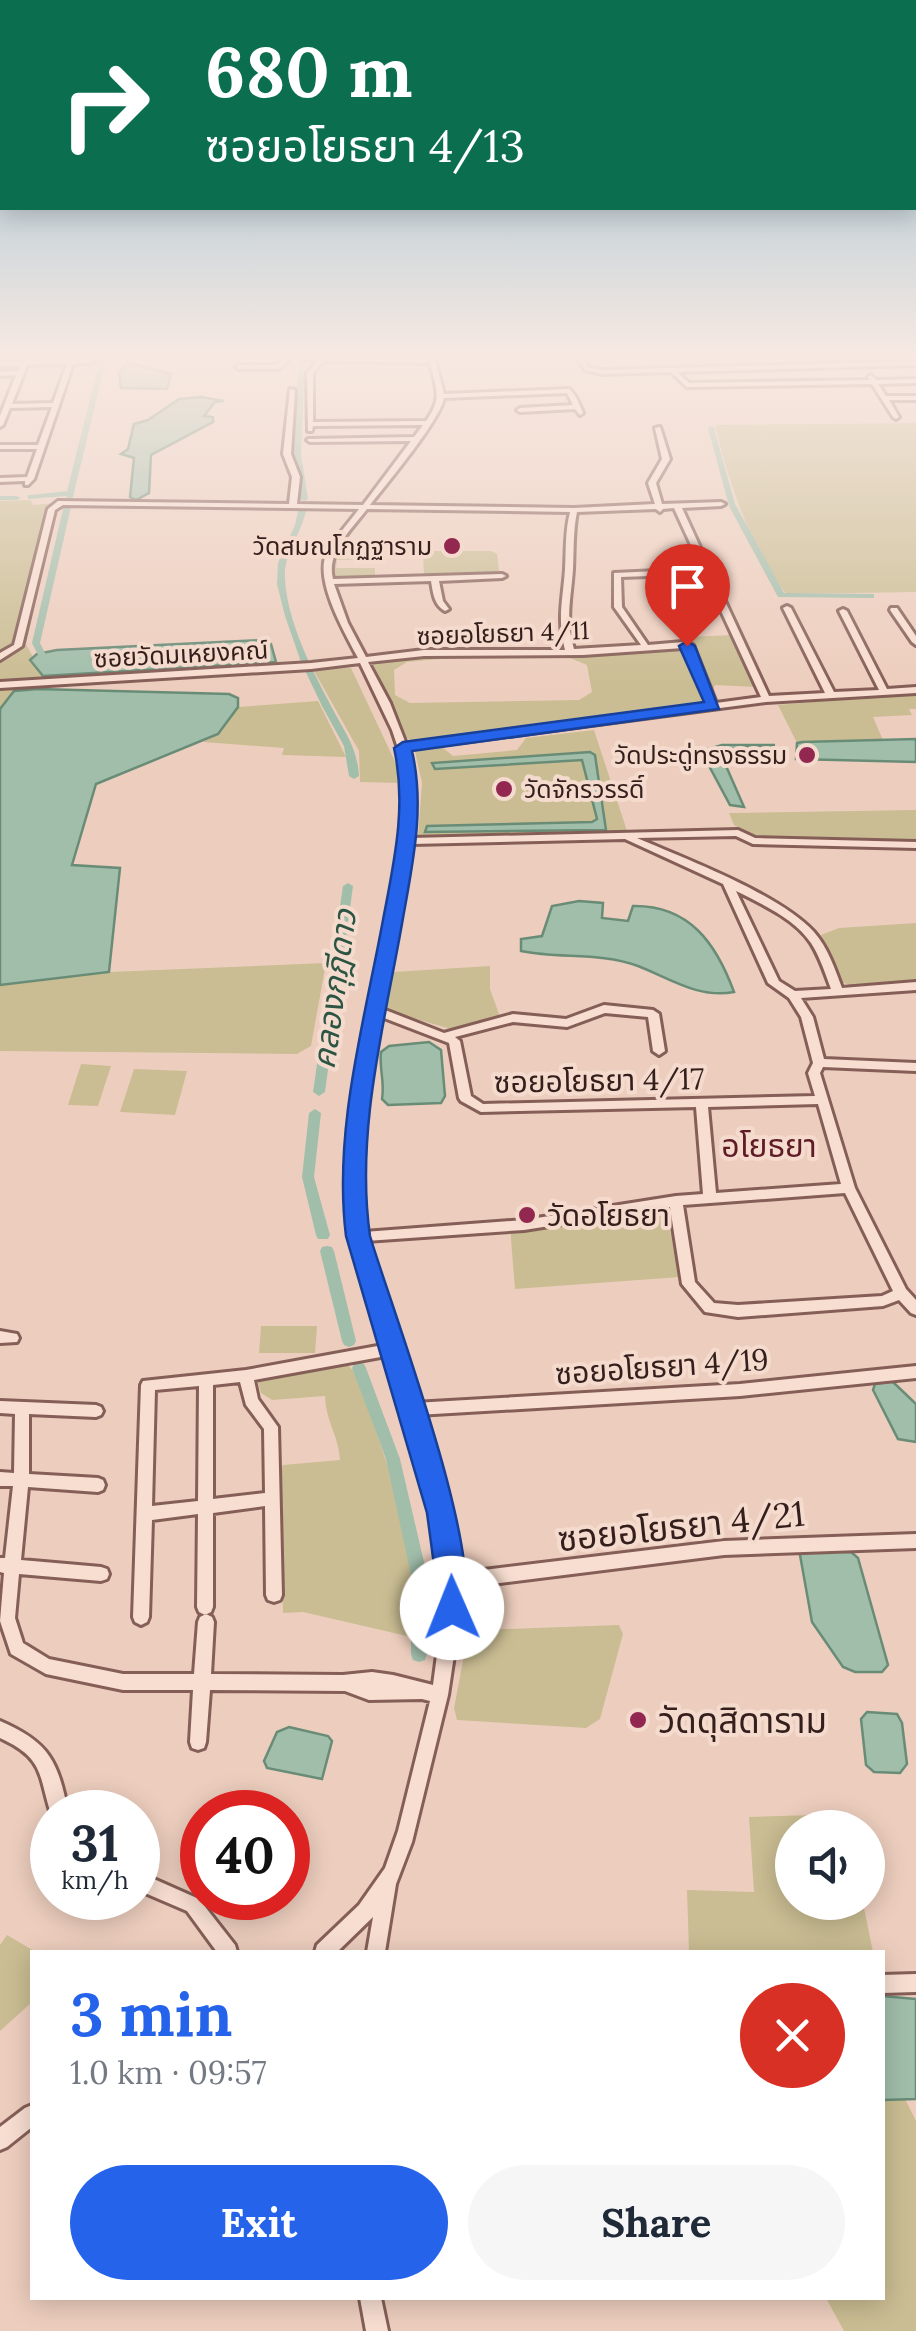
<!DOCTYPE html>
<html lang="en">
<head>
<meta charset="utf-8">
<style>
  :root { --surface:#fff; --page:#f6f6f7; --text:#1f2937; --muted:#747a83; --accent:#2563eb }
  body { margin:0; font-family:Lora,"Noto Sans Thai",serif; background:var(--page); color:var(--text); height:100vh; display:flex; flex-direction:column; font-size:38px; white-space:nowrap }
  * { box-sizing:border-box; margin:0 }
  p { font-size:32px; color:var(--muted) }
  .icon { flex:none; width:55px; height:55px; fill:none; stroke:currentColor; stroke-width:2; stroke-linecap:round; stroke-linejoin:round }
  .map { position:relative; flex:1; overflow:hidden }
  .drawer { position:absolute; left:30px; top:1950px; width:855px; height:350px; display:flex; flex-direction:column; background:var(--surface); border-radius:0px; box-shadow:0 5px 25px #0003 }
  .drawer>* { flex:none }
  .top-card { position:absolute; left:0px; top:0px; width:918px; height:210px; box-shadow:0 5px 25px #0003; background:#0b6e4f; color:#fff; overflow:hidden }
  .controls { position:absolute; left:775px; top:1810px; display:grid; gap:20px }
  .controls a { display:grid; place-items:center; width:110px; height:110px; border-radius:50%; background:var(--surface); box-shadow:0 5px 25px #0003; font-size:50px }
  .speed { position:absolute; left:30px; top:1790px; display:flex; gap:20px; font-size:50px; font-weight:700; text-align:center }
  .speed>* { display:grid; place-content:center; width:130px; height:130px; border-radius:50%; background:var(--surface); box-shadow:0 5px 25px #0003; line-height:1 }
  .speed small { font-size:25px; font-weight:400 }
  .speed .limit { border:15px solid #d22; background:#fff; color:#111 }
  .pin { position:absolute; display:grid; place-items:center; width:85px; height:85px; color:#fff; margin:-102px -42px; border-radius:50% 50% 50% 0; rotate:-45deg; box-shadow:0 0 10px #0007 }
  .pin .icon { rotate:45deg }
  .me { position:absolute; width:110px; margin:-55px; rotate:359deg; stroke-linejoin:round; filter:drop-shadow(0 0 8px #0008) }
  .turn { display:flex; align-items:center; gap:35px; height:210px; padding:0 40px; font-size:45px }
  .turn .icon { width:130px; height:130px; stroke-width:2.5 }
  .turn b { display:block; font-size:70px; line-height:85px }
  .round { display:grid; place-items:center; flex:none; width:105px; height:105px; border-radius:52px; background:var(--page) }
  .headline { display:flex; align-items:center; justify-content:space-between; height:170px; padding:0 40px }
  h1 { font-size:60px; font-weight:700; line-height:75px; color:var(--accent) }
  .action { display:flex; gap:20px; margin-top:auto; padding:20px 40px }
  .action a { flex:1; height:115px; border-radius:60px; background:var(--accent); color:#fff; font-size:40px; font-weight:700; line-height:115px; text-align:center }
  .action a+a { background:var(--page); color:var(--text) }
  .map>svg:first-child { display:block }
  .green { fill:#cabd93; fill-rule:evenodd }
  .water { fill:#a1beab; stroke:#698c77; stroke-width:2.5 }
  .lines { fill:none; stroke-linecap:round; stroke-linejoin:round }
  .canal { fill:#a1beab; fill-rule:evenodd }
  .minor-casing { stroke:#855f57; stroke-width:6 }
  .minor { fill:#f8ded1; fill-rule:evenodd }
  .route { fill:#2563eb; stroke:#184099; stroke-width:2.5 }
  .poi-dot { fill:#92284f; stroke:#f4dbcd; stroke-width:4 }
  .labels { text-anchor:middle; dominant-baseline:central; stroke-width:8; stroke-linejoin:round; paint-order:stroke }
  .far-poi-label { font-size:25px; fill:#341f1c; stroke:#f4dbcd; text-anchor:end }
  .far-street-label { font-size:25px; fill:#341f1c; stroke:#f4dbcd }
  .street-label { font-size:30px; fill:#341f1c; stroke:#f4dbcd }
  .poi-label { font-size:30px; fill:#341f1c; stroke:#f4dbcd; text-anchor:start }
  .water-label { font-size:32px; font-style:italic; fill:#2b5443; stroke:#f4dbcd }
  .neighbourhood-label { font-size:32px; fill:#601c26; stroke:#f4dbcd }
  .near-street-label { font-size:35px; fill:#341f1c; stroke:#f4dbcd }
  .near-poi-label { font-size:35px; fill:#341f1c; stroke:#f4dbcd; text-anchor:start }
</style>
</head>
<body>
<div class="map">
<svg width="916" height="2331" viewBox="0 0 916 2331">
  <rect width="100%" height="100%" fill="#edcebe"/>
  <g class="green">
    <path d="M916,423V592L786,594C751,549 728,481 715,425Z"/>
    <polygon points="31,500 32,505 58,503 26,644 43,676 38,689 14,691 0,709 0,501"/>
    <path d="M419,542H432V551H491L497,554L500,578L335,581L331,568L336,553L417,550ZM376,552H423L424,574L375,575V568H336L337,560L375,559Z"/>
    <polygon points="734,635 756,687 715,685 713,690 688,637"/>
    <path d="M685,647L706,703L418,742L406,738L372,662L435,654ZM463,657L570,658L587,665L592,692L579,700L410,703L395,695L394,670L407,662Z"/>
    <polygon points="351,668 398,768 399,783 360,782 359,751 313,669"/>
    <polygon points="916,693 916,709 909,709 912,715 873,717 883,740 797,743 778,705"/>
    <polygon points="318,701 346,757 282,755 284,748 203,742 218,734 238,707"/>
    <polygon points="594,730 627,831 418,836 422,783 415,751 442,747 453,756 517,750 526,738"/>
    <polygon points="916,810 916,841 753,837 734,825 729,813"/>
    <polygon points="916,923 916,982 849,985 838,980 821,935 839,928"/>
    <polygon points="326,963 311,1046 297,1054 0,1051 0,986 109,972"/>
    <polygon points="490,966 490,989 500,1017 457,1031 386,1010 393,972"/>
    <polygon points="81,1064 111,1066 98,1106 68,1105"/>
    <polygon points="134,1069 187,1071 175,1115 120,1112"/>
    <polygon points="658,1207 666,1212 680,1277 515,1289 510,1227"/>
    <polygon points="261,1326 317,1326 315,1353 259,1353"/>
    <path d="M348,1365L354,1372C382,1448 427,1557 407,1636L303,1612L283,1613L279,1472L283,1465L340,1460C338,1433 326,1423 325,1396L272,1400L261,1393L258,1382L265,1377Z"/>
    <polygon points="619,1625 623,1634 600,1719 586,1728 457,1720 454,1708 468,1635 478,1630"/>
    <polygon points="847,1814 850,1827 792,1828 792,1902 863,1903 873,1952 689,1952 687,1890 754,1892 749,1817"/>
    <polygon points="7,1935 36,1952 32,1952 32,2002 0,2031 0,1945"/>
    <polygon points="905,2099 916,2121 916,2331 844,2331 826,2298 882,2298 883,2100"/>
  </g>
  <g class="water">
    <polygon points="128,363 171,374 167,389 121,388 119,373"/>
    <polygon points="201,397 224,401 215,402 204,416 213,417 213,422 151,455 149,493 136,500 130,497 134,458 121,454 128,449 134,424 148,420 179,399"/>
    <polygon points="262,640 271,644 276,662 43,676 30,660 37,654 57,650"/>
    <polygon points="38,689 229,694 238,698 238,707 218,734 96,784 72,865 120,868 109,972 0,985 0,709 14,691"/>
    <polygon points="916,739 916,762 796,759 797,743 802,742"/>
    <polygon points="722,745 775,745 719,750 744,807 730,805 701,751"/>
    <polygon points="590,752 595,755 606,830 425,832 427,826 592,822 597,819 582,760 435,769 432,763"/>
    <path d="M579,901L603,903L602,918L628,921L633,906C689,905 716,943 734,992C699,999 669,978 638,966C600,952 560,959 521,951V939L542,936L552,906Z"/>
    <path d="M429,1042L441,1050L445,1096L441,1103L388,1105L382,1099C385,1082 379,1069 381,1052L389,1046Z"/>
    <polygon points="892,1381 916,1404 916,1442 898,1439 873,1390 875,1384"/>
    <polygon points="805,1551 851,1552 858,1558 888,1665 882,1672 855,1672 843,1667 812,1622 800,1555"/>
    <polygon points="867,1712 897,1714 902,1723 907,1764 900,1773 874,1772 866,1765 861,1719"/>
    <polygon points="289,1727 328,1736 332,1741 322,1779 267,1768 264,1761 277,1732"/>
    <polygon points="882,1996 916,1999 916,2099 883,2100"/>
  </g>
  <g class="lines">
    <g class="canal">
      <polygon points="100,359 106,359 73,497 69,499 66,496 28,499 28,495 31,495 67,491"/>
      <polygon points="299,359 305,359 301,454 308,499 304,501 300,499 293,454"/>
      <polygon points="711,426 714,428 735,504 784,593 871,594 874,594 874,598 778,597 729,506 708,428"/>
      <polygon points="0,496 17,496 21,498 17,500 0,500"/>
      <path d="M300,503L307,505C304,531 283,553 285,579C287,620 311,668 330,704C343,730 357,745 359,776L354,779L349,776L344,746L322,706L301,662L285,616L277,584L278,563L295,525Z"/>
      <polygon points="64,505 71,507 40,643 52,667 48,670 44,667 32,643"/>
      <polygon points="348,883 353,886 325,1092 319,1096 313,1092 343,886"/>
      <polygon points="315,1109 321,1113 314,1177 330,1235 328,1239 318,1239 316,1235 302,1177 309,1113"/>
      <polygon points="327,1246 332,1247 334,1251 356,1341 354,1345 349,1347 344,1345 342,1341 320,1251 322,1247"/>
      <polygon points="359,1362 364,1364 366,1368 400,1459 427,1575 427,1654 425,1660 419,1662 413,1660 411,1654 411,1575 386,1459 352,1368 354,1364"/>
    </g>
    <g class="minor-casing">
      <g id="minor">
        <path d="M23,359H29L28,361L75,359V360H92L95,362L73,364L34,479L28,485H25V481L0,482V478L27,477L37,449H0V445H38L52,407L10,408L3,425L0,427V416L16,375L0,376V372L18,371L20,365L0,366V362H22ZM67,364L53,403L12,404L27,365Z"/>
        <polygon points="283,359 290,359 279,369 239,369 236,367 239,365 277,365"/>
        <path d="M306,359H435L444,394L569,389C576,394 580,406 583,413L580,415L575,409L520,412L517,410L520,408L573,405L567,393L444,398C440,420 388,482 370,505L574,508L655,504L648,483L662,459L655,428L660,427L670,459L656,483L662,504L721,502L725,504L721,506L682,508L710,569L714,571L712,573L769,696L825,693L783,608L787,606L791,608L834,692L879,690L839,611L843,609L847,611L887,689L916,687V693L766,702L408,749L415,786L412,838L738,830L755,838L916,842V848L753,844L736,836L637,838C686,859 779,894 814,932C828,948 835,969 842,988L916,982V990L801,998L813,1017L824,1059L916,1063V1071L823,1067L820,1073L855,1188L906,1289L916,1300V1315L911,1313L899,1300L883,1306L738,1317L705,1312L682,1284L670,1207L524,1230L366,1241L396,1344L400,1349L399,1352L414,1403L740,1384L916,1366V1378L740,1396L417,1415L457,1547L459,1573L724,1541L916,1534V1548L724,1555L459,1588L456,1642L448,1695L412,1842L396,1884L385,1952H367L373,1917L337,1952H315L317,1945L359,1905L385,1868L398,1831L430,1701L422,1699L369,1700L345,1691L210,1690L206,1742L204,1748L198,1750L192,1748L190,1742L193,1690H123L46,1674L11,1654L0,1621L4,1573L0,1572V1558H5L13,1486H0V1472L14,1473L15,1414L0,1413V1401L96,1405L101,1407L103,1411L101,1415L96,1417L29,1414V1474L98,1478L103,1480L105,1485L103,1490L98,1492L28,1487L21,1560L101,1567L107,1569L109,1574L107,1579L101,1581L19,1574L15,1618L23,1643L49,1659L123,1674H194L198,1622L200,1617L206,1614L212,1617L214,1622L211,1674L343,1675L372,1672L393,1675L433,1685L443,1610L441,1547L386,1356L254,1380L258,1399L278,1427L282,1595L280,1600L274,1602L268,1600L266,1595L265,1506L213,1513V1607L211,1612L205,1615L199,1612L197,1607L198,1514L152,1520L149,1617L147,1622L141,1625L135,1622L133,1617L141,1385L143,1381L246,1370L383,1345L351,1237L348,1195L349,1152L358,1067L402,842L406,800L401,757L392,730L360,663L311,669L0,688V682L311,663L358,658C344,632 315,581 326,555C333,539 349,523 359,509L63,505L55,510L22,646L0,660V653L14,645L48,509L58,501L289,504L292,477L283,454L290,389L295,390L291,454L300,477L297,504L363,505L411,441L310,442L307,440L308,439L414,437L423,425L313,426L312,431H308L307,373L318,361ZM324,361L430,363C436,389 443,398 426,421L313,422V373ZM674,508L702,569L614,573V607L641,645L574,649C565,617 571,600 573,569C574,550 573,531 577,512L656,509L660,512L663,509ZM367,509L570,512C565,531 566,550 565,569C563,600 557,617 565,650H424L366,657L348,623L334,584L431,581C433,593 434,605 445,611L449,609L443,601L439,581L502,578L506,576L502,574L333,579C326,552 351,530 367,509ZM704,574L761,697L716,703L693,645L683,642L648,645L622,607L621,577ZM683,648L686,649L708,704L406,744L390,703L368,662L424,656L583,655ZM625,839L723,884L768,983L789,998L801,1017L813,1063L808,1073L815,1096L483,1104L471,1096L460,1041L455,1037L513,1022L567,1027L605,1013L648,1017L653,1051L659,1055L665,1051L659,1014L653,1010L604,1005L566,1019L513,1014L444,1033L380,1008L412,844ZM736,891C762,904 795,919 811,943C820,957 825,973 831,989L795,991L779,981ZM379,1016L449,1043L459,1098L461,1101L481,1112L696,1107L703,1194L676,1196L524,1220L364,1232C358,1159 365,1088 379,1016ZM818,1104L841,1184L716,1193L708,1107ZM845,1193L893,1291L882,1296L738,1305L714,1303L695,1282L683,1205ZM240,1382L246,1405L264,1429L265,1493L213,1499V1385ZM199,1386L198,1501L152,1506L155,1390Z"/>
        <polygon points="578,359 584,359 589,368 603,370 916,361 916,365 677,372 689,383 870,380 868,377 871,375 876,380 916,379 916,383 878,384 886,396 916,396 916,400 889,400 899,417 896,419 893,417 872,384 687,387 671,372 603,374 585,370"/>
        <polygon points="891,608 897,608 916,636 916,645 912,642 890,610"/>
        <polygon points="0,1331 17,1334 19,1338 17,1342 0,1343"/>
        <path d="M0,1721C49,1742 58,1761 68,1812H52V1817C38,1776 46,1759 0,1738Z"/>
        <polygon points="138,1872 199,1899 235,1945 237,1952 217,1952 187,1911 138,1890"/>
        <polygon points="916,1974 916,1992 882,1993 882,1975"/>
        <polygon points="32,2105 32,2127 7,2147 0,2150 0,2127 25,2108"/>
        <polygon points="360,2298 381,2298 388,2331 366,2331"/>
      </g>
    </g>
    <use href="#minor" class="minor"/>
  </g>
  <linearGradient id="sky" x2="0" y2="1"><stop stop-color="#8bb8d0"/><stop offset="0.52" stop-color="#f7e9e2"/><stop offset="1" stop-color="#f7e9e2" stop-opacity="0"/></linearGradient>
  <rect width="916" height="685" fill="url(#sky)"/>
  <path class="route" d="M687,641L695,646L719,709L412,751C425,807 413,862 403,918C385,1022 355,1131 370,1236C391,1307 487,1559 462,1617L452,1621L441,1617L427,1513L346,1236C333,1131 364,1023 383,920C394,862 407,806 394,748L403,742L704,702L679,646Z"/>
  <g class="poi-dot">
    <circle cx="452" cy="546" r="10"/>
    <circle cx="807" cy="755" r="10"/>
    <circle cx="504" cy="789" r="10"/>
    <circle cx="527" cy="1215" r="10"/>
    <circle cx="638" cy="1720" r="10"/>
  </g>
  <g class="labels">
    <g class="far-poi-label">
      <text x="432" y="546">วัดสมณโกฏฐาราม</text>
      <text x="787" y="755">วัดประดู่ทรงธรรม</text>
      <text x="524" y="789" text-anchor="start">วัดจักรวรรดิ์</text>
    </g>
    <g class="far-street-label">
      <text transform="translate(503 633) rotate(-2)">ซอยอโยธยา 4/11</text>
      <text transform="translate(181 654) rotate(-3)">ซอยวัดมเหยงคณ์</text>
    </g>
    <g class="street-label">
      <text transform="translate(599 1080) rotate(-1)">ซอยอโยธยา 4/17</text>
      <text transform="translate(662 1366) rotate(-4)">ซอยอโยธยา 4/19</text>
    </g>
    <g class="poi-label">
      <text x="547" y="1215">วัดอโยธยา</text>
    </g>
    <g class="water-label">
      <text transform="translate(334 989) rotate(-82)">คลองกุฎีดาว</text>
    </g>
    <g class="neighbourhood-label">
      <text x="769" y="1145">อโยธยา</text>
    </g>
    <g class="near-street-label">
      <text transform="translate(681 1526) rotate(-6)">ซอยอโยธยา 4/21</text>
    </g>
    <g class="near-poi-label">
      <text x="658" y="1720">วัดดุสิดาราม</text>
    </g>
  </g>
</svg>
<div class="controls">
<a><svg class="icon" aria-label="sound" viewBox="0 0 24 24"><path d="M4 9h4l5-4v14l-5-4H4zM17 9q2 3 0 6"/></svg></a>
</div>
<div class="speed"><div>31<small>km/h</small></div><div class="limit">40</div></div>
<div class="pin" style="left:687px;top:646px;background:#d93025"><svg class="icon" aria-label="arrive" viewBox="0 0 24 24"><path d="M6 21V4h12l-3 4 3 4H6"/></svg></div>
<svg class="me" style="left:452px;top:1608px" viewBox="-20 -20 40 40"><circle r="19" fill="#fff"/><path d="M0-13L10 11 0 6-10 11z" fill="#2563eb"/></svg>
<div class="top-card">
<div class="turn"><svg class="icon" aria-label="right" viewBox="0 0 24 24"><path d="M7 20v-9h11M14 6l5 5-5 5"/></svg><div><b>680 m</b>ซอยอโยธยา 4/13</div></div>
</div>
<section class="drawer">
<div class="headline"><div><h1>3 min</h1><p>1.0 km · 09:57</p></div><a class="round" style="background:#d93025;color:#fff"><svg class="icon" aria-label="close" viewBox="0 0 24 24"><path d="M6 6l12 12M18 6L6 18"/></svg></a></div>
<div class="action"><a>Exit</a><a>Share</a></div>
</section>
</div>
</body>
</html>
